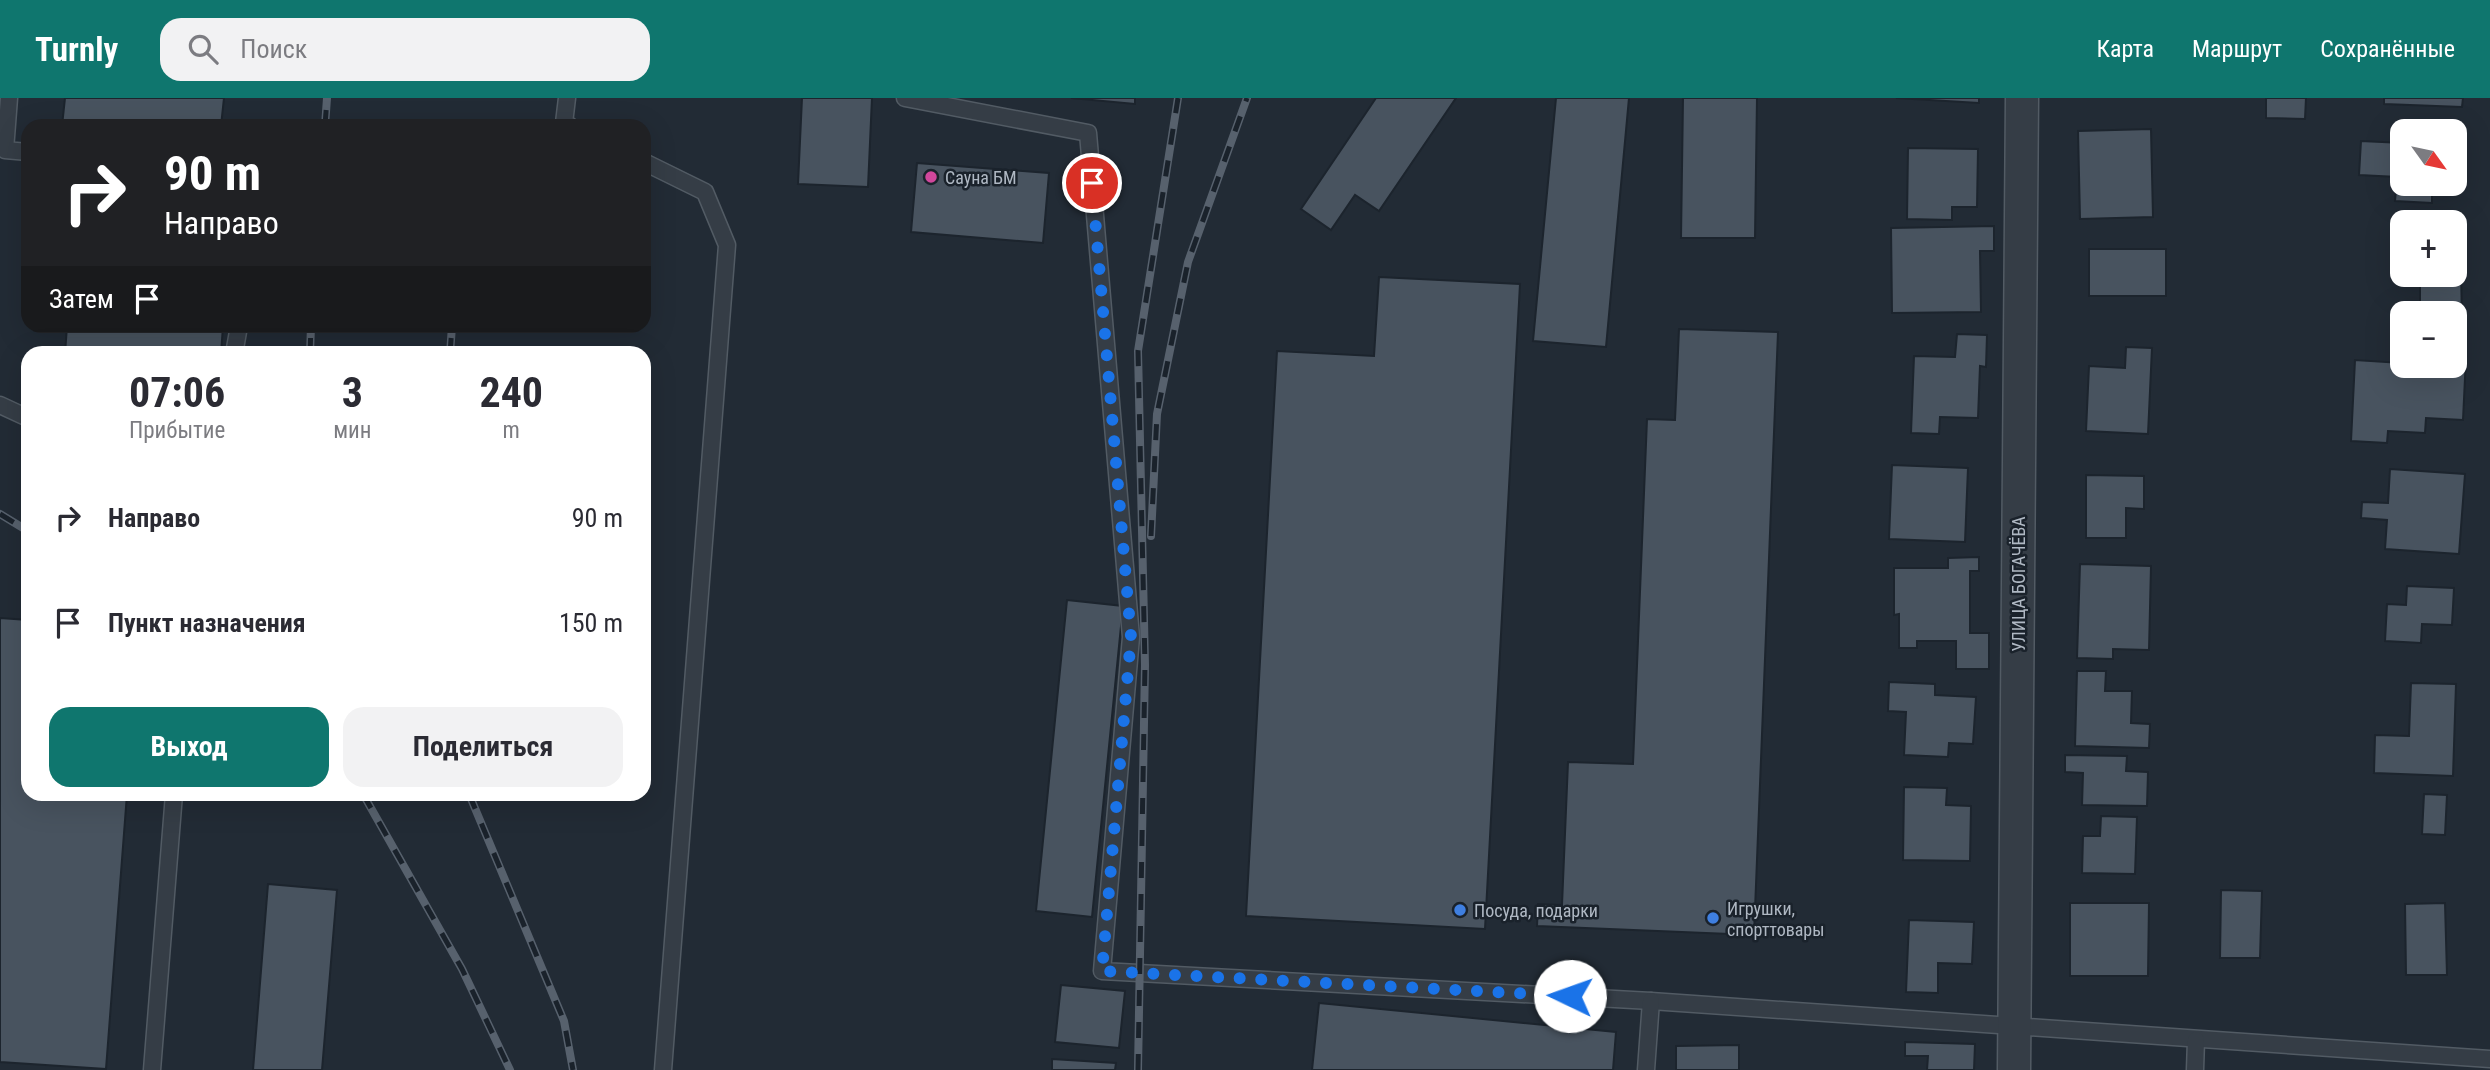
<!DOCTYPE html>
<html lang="ru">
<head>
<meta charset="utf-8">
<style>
  :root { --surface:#fff; --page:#f2f2f3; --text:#2b2b33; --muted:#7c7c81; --accent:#0f766e }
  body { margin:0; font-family:"Roboto Condensed",sans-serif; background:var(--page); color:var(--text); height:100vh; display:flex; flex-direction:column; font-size:26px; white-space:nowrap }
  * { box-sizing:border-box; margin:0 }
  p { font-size:23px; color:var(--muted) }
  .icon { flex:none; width:38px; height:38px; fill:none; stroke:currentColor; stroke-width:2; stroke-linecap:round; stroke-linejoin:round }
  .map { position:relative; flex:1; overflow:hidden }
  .side { position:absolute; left:21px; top:248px; width:630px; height:455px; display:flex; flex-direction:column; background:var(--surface); border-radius:21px; box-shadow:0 7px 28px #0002 }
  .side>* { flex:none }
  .guide { position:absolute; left:21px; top:21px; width:630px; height:214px; border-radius:21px; box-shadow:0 7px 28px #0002; background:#202124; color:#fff; overflow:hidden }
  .needle { width:46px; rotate:123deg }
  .tools { position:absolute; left:2390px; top:21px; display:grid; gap:14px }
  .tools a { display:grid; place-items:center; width:77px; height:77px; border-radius:14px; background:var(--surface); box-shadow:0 7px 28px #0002; font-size:35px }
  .pin { position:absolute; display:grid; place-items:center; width:60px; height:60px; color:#fff; margin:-30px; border:4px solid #fff; border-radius:50%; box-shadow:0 2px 7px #0007 }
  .me { position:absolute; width:77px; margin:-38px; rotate:273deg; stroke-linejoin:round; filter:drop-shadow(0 0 5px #0008) }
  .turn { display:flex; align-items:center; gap:24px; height:147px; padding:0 28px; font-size:32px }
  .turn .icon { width:91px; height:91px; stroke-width:2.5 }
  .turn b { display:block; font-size:49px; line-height:60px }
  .then { display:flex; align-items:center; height:66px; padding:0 28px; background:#0003; gap:14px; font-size:26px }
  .eta { display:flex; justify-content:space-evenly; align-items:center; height:119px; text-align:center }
  .eta b { font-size:42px; font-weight:700; line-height:49px }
  .primary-button { display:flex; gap:14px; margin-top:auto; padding:14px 28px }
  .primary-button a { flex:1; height:80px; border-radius:21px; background:var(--accent); color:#fff; font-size:28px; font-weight:700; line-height:80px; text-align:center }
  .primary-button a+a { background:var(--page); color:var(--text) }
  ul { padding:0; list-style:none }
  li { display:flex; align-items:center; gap:21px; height:105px; padding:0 28px }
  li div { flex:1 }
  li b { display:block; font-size:26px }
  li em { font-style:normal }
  header { display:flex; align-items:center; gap:42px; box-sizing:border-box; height:98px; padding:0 35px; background:var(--accent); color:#fff }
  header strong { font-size:33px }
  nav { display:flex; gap:38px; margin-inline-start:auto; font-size:24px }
  .search { width:490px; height:63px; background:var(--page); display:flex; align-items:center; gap:18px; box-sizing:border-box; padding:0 24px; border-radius:21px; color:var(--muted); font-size:26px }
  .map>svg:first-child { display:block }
  .building { fill:#48535f; stroke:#1c242d; stroke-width:2 }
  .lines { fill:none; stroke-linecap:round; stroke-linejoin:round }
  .lane-casing { stroke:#525b64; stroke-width:19 }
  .street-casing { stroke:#525b64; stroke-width:35 }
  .lane { stroke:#353d46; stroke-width:16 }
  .street { stroke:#353d46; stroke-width:32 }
  .rail-casing { stroke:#57616d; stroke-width:8 }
  .rail { stroke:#1a222b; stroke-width:5; stroke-dasharray:16; stroke-linecap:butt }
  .route { stroke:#1a73e8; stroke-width:12; stroke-dasharray:0 21.6 }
  .hotel-dot { fill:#d1479c; stroke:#1a222b; stroke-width:2.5 }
  .shop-dot { fill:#3f7fe0; stroke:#1a222b; stroke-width:2.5 }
  .labels { text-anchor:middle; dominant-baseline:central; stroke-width:5; stroke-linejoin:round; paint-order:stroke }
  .poi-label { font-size:18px; fill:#afb8c3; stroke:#1a222b; text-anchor:start }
  .street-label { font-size:18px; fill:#afb8c3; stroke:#1a222b }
</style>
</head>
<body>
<header>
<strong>Turnly</strong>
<div class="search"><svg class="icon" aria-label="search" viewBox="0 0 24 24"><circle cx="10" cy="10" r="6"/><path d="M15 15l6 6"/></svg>Поиск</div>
<nav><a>Карта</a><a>Маршрут</a><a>Сохранённые</a></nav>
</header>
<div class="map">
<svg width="2490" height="972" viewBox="0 0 2490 972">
  <rect width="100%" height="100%" fill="#222b35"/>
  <g class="building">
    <polygon points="65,0 224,0 221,28 62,28"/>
    <polygon points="802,0 872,0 868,89 798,86"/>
    <polygon points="1071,0 1135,0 1135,6"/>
    <polygon points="1376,0 1456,0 1379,113 1355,97 1331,132 1301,111"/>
    <polygon points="1556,0 1629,0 1606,249 1533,243"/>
    <polygon points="1683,0 1757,0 1755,140 1681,140"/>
    <polygon points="1896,0 1979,0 1979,5"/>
    <polygon points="2266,0 2306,0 2305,21 2266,20"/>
    <polygon points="2384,0 2463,0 2462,9 2384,6"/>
    <polygon points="2151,31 2153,119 2080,121 2078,33"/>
    <polygon points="2361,43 2403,45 2403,86 2455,86 2455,49 2464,49 2461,94 2432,92 2432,105 2395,103 2397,79 2359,77"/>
    <polygon points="1908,50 1978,51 1977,109 1952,109 1952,122 1907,121"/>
    <polygon points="917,65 1049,75 1043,145 911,134"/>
    <polygon points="1994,128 1994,153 1980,153 1981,214 1892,215 1891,130"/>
    <rect x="2089" y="151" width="77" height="47"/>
    <polygon points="2455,171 2461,171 2462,221 2455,221 2455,215 2420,215 2420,177 2455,177"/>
    <polygon points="1379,179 1520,186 1485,831 1246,818 1277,253 1374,258"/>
    <polygon points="67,228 223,228 221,256 65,256"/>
    <polygon points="1679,231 1778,234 1754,837 1537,828 1538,806 1562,807 1568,664 1633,666 1647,321 1675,322"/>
    <polygon points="1957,236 1987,237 1986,269 1980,268 1978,320 1940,319 1939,336 1911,335 1914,258 1955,259"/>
    <polygon points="2126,249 2152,250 2148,336 2086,333 2089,268 2125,270"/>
    <polygon points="2401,256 2403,268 2455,268 2455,258 2466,259 2463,322 2426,320 2425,335 2388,333 2387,345 2351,343 2355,262 2401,265"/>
    <polygon points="1892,367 1968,370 1965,444 1889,441"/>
    <polygon points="2390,371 2465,376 2459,456 2385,451 2387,422 2361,420 2362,404 2388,405"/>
    <polygon points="2086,377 2144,378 2144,411 2126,410 2126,440 2086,440"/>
    <polygon points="1979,459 1979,473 1970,473 1970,535 1989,535 1989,571 1956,571 1956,543 1917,543 1917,550 1899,550 1899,516 1894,517 1894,470 1948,470 1948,460"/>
    <polygon points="2080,466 2151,468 2149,552 2113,551 2113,561 2077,560"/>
    <polygon points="2407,488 2454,490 2452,527 2422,526 2421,545 2385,543 2387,506 2406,507"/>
    <polygon points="1067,502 1123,508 1092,819 1036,813"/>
    <polygon points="0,520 28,522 28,696 127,696 106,971 0,964"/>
    <polygon points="2077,573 2106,573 2105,593 2132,593 2131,625 2150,626 2149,650 2075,648"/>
    <polygon points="1889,584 1935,586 1935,597 1976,599 1973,646 1949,645 1948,659 1904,657 1906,614 1888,613"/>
    <polygon points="2411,585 2456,586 2453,678 2374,675 2375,637 2409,638"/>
    <polygon points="2065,657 2127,658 2126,673 2148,674 2147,708 2082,707 2083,675 2065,674"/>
    <polygon points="1904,689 1947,690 1946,707 1971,708 1970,763 1903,762"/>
    <polygon points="2424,696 2447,697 2445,737 2422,736"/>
    <polygon points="2101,718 2137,719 2135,776 2082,775 2083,738 2100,738"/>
    <polygon points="268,786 337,792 322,972 253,972"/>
    <polygon points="2221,792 2262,793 2260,860 2220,860"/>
    <polygon points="2070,805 2149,805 2148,878 2070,878"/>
    <polygon points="2445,805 2447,877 2406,877 2405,806"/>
    <polygon points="1909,822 1974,824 1972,866 1938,865 1938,895 1906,894"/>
    <polygon points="1061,887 1125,893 1119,950 1055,944"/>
    <polygon points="1319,905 1616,934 1613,972 1312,972"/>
    <polygon points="1905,944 1975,946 1974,972 1927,972 1928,958 1905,958"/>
    <polygon points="1739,947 1739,972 1676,972 1676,948"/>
    <polygon points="1052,961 1116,965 1115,972 1052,972"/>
  </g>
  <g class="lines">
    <g class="lane-casing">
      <g id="lane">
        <polyline points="9,0 5,52 28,54"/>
        <polyline points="567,0 564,25 570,28"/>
        <polyline points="905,0 1088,35 1131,539 1102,873 1651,903 2490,961"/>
        <polyline points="644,64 705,94 727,147 663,972"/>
        <polyline points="234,256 239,228"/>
        <polyline points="0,307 28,320"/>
        <polyline points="152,972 174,696"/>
        <polyline points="1646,972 1651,903"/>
        <polyline points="2195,972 2196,942"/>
      </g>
    </g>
    <g class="street-casing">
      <polyline id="street" points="2014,972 2022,0"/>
    </g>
    <use href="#lane" class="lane"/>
    <use href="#street" class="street"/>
    <g class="rail-casing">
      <g id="rail">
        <polyline points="325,28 327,0"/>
        <polyline points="310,256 311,228"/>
        <polyline points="450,256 452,228"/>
        <polyline points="0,416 28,433"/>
        <polyline points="1151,438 1157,316 1188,164 1247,0"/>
        <polyline points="363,696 462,871 510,972"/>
        <polyline points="469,696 564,923 573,972"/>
        <polyline points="1138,972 1145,567 1138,253 1178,0"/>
      </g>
    </g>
    <use href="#rail" class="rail"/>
  </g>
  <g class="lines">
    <polyline class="route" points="1092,85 1131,539 1102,873 1570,898"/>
  </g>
  <circle class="hotel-dot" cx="931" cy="79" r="7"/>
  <g class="shop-dot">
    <circle cx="1460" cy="812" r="7"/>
    <circle cx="1713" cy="820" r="7"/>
  </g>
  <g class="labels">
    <g class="poi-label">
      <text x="945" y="79">Сауна БМ</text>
      <text x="1727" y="810">Игрушки,<tspan x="1727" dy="21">спорттовары</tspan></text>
      <text x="1474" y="812">Посуда, подарки</text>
    </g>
    <g class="street-label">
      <text transform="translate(2018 486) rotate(-90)">УЛИЦА БОГАЧЁВА</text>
    </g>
  </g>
</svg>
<div class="tools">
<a><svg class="needle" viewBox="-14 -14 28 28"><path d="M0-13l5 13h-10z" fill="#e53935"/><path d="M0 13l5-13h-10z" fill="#7c7c81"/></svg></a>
<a>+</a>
<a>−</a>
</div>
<div class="pin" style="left:1092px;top:85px;background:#d93025"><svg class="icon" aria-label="arrive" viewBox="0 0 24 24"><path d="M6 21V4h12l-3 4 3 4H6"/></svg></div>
<svg class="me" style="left:1570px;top:898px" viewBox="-20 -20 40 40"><circle r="19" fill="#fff"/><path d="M0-13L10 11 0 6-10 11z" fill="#1a73e8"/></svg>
<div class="guide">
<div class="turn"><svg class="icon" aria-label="right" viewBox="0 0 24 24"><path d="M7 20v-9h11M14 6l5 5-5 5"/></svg><div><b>90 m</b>Направо</div></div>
<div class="then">Затем<svg class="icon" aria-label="arrive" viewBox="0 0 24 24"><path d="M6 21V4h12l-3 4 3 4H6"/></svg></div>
</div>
<section class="side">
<div class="eta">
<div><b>07:06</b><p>Прибытие</p></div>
<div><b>3</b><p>мин</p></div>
<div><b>240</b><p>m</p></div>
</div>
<ul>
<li><svg class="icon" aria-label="right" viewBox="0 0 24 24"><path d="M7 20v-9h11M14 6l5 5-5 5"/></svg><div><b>Направо</b></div><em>90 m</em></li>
<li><svg class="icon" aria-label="arrive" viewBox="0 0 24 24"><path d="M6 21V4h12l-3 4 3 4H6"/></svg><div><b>Пункт назначения</b></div><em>150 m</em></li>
</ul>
<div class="primary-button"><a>Выход</a><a>Поделиться</a></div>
</section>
</div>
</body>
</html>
